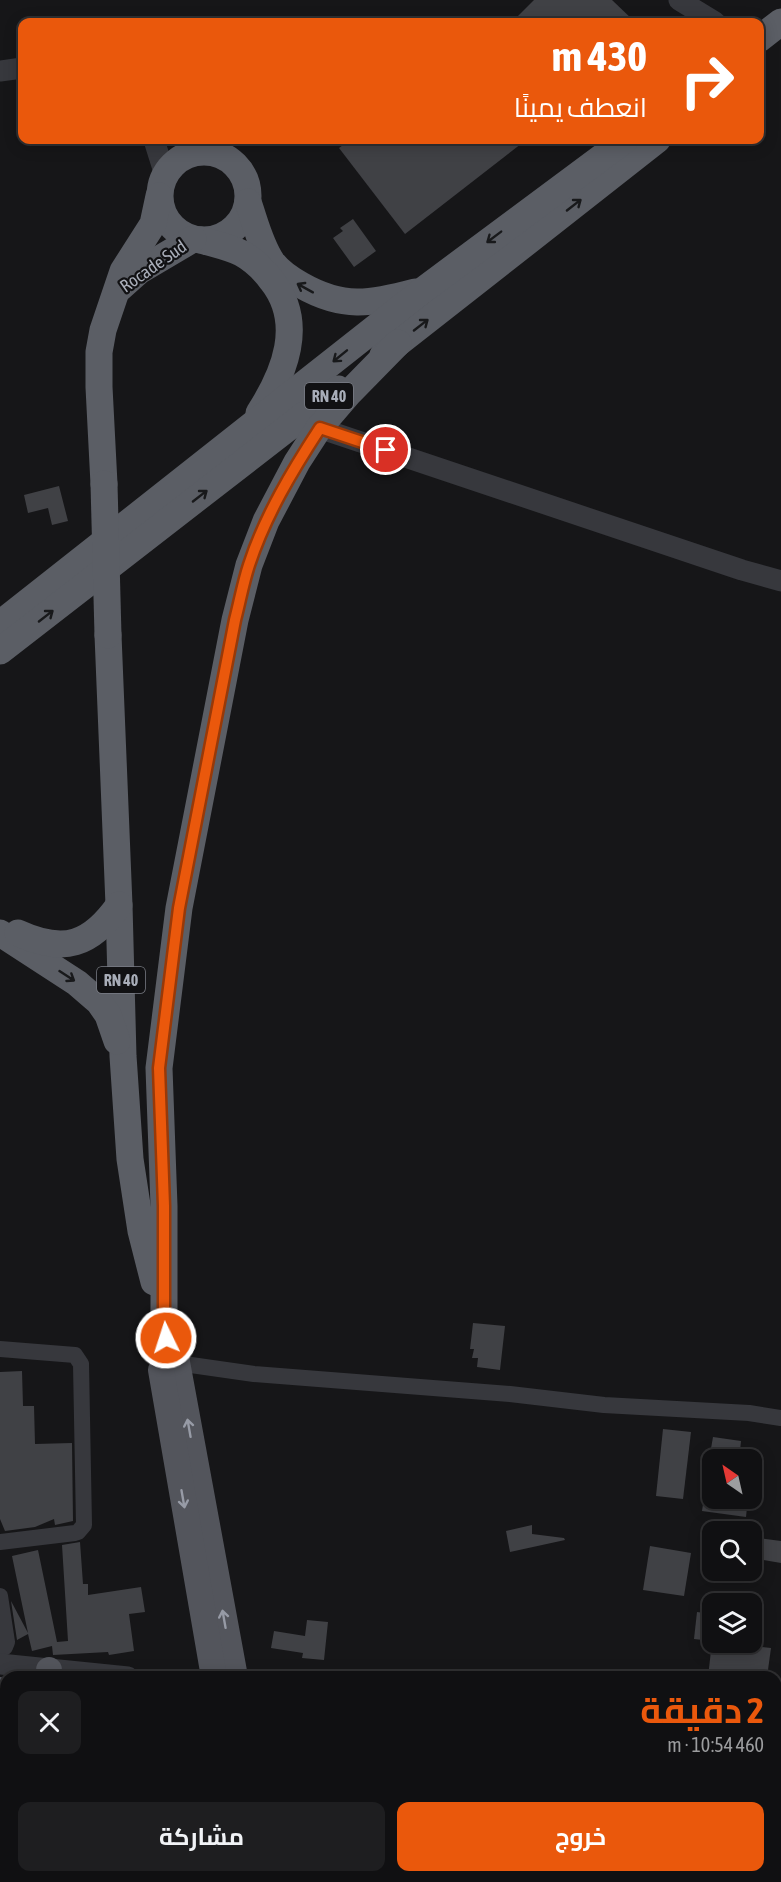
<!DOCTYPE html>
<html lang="ar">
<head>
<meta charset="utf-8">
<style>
  :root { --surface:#101012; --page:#1e1e20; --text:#f1f3f6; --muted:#9c9d9f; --line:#303032; --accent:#ea580c }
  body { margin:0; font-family:"Asap Condensed",Cairo,sans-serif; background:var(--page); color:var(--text); direction:rtl; height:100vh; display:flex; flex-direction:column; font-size:22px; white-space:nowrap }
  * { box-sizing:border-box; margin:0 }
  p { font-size:20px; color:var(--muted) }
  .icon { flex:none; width:33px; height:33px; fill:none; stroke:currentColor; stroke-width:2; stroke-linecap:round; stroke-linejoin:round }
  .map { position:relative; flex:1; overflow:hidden; direction:ltr }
  .panel { position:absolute; left:0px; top:1671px; width:782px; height:212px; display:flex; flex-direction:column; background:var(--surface); border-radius:18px 18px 0 0; box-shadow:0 3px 15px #0003,0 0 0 2px var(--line); direction:rtl }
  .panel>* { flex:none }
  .top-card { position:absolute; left:18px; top:18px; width:746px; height:126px; border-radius:12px; box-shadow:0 3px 15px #0003,0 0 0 2px var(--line); direction:rtl; background:#ea580c; color:#fff; overflow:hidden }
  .needle { width:39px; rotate:326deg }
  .controls { position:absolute; left:702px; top:1449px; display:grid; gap:12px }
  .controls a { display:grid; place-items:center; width:60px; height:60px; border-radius:12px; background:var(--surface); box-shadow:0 3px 15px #0003,0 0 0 2px var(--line); font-size:30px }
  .pin { position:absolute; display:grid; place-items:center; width:51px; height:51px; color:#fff; margin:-26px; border:3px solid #fff; border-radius:50%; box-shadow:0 2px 6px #0007 }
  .me { position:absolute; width:66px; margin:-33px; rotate:356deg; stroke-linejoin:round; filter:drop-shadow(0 0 4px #0008) }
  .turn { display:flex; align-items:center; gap:21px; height:126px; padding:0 18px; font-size:27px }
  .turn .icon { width:78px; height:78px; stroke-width:2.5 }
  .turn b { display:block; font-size:42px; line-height:51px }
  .round { display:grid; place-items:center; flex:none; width:63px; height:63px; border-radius:12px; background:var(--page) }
  .overview { display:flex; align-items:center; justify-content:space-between; height:102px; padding:0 18px }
  h1 { font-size:36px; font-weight:700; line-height:45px; color:var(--accent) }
  .cta { display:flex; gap:12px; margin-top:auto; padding:12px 18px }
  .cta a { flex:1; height:69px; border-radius:12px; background:var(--accent); color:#fff; font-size:24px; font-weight:700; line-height:69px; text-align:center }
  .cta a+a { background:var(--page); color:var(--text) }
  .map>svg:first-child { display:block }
  .building { fill:#404145 }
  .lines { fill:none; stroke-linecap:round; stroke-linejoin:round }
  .minor { stroke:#37383d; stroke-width:16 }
  .tertiary { stroke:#37383d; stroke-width:21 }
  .primary { stroke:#53555c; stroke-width:26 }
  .trunk { stroke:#5b5e65; stroke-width:27 }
  .trunk-bridge { stroke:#5b5e65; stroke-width:27 }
  .oneway { stroke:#18191b }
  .oneway2 { stroke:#979ba6 }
  .route-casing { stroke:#983908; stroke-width:15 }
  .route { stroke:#ea580c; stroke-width:10 }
  .labels { text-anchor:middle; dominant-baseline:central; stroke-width:4.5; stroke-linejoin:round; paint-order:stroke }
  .shield { fill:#111113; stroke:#7b7e86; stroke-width:1.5 }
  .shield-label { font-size:16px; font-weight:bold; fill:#a8adb8 }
  .street-label { font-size:18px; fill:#a8adb8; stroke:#111113 }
</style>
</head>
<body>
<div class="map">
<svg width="781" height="1882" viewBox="0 0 781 1882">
  <rect width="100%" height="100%" fill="#161618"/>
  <g class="building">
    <polygon points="534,0 612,0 635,22 512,22"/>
    <polygon points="350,140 526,140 405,234 339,148"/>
    <polygon points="353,219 376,251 354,267 333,238 343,231 340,228"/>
    <polygon points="59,486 68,521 52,525 48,508 28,513 24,495"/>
    <polygon points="473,1323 505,1326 500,1370 477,1367 478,1358 472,1358 474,1349 470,1349"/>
    <polygon points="22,1371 23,1406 34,1406 35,1444 72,1443 73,1521 55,1525 54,1519 35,1527 5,1531 0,1519 0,1372"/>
    <polygon points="663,1429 691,1432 683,1499 656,1496"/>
    <polygon points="713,1437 741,1441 739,1460 709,1460"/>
    <polygon points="704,1498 748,1498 746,1517 702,1511"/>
    <polygon points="532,1525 532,1534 564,1538 565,1540 510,1552 506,1531"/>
    <polygon points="752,1537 781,1541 781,1563 752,1558"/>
    <polygon points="80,1542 83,1584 88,1584 88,1595 141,1587 145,1612 129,1614 134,1651 109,1655 108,1652 53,1655 52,1646 32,1651 28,1634 17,1640 11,1601 28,1633 12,1556 38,1550 57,1642 68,1641 62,1545"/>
    <polygon points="650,1546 691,1553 684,1596 643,1590"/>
    <polygon points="697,1612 712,1614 712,1641 694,1639"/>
    <polygon points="307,1620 328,1622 324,1660 302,1658 303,1653 271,1648 274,1631 305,1636"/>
    <polygon points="712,1642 771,1648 767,1677 708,1677"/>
  </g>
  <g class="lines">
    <g class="minor">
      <polyline points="0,1349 75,1355 81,1364 84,1525 78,1532 75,1533 0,1542"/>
      <polyline points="170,1362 254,1374 510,1394 604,1405 749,1413 781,1418"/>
      <polyline points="0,1596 7,1642 5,1647 0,1647"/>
    </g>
    <g class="tertiary">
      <polyline points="679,0 715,22"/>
      <polyline points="0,71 22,68"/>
      <polyline points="154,140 165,175"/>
      <polyline points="192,140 206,152"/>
      <polyline points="319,428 742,570 781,581"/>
      <polyline points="0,1664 128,1677"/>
      <polyline points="776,1731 781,1731"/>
    </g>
    <g class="primary">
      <polyline points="167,1338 177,1362 235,1677"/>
      <polyline points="161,1370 214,1677"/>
      <polyline points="49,1677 49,1670"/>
      <polyline points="0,1690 6,1695"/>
      <polyline points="237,1876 243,1882"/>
      <polyline points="270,1876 271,1882"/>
      <polyline points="314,1882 319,1876"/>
    </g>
    <g class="trunk">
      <polyline points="759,39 781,22"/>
      <circle cx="204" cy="196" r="44"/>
      <path d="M248,202C255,222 260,244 272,262C279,271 290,279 301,285C343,309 370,304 415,292"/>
      <path d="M201,240C214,244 229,247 241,253C252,259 264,270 272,281C305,323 285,373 259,413"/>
      <polyline points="120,288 139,271 193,239"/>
      <polyline points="383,355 657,140"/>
      <polyline points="104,484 99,387 99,352 103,330 123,271 153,224 159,196"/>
      <polyline points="0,624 422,291 625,140"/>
      <polyline points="108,635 119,905 123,1056 130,1159 141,1231 154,1282"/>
      <polyline points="0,651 338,389"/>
      <polyline points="0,933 77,983 99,1002 108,1015 117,1041"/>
      <path d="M18,933C64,954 91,945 119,905"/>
      <polyline points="164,1323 164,1206 159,1068 179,908 235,620 249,565 266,521 297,462 319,428 349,393 398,343"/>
    </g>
    <polyline class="trunk-bridge" points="104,484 108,635"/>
  </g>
  <defs><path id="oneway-shaft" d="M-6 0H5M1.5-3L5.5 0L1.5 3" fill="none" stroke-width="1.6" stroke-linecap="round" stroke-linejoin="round" transform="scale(1.5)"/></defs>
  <g class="oneway">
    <use href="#oneway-shaft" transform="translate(574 205) rotate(-38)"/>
    <use href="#oneway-shaft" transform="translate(494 237) rotate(143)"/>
    <use href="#oneway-shaft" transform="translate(305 288) rotate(-151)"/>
    <use href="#oneway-shaft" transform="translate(421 325) rotate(-38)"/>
    <use href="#oneway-shaft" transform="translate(340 356) rotate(141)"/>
    <use href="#oneway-shaft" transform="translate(200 496) rotate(-38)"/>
    <use href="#oneway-shaft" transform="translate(46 616) rotate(-38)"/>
    <use href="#oneway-shaft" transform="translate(67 976) rotate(33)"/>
  </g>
  <g class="oneway2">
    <use href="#oneway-shaft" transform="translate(189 1428) rotate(-100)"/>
    <use href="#oneway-shaft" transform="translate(183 1499) rotate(80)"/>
    <use href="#oneway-shaft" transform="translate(224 1619) rotate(-100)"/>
  </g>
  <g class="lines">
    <g class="route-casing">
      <path id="route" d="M166,1338L164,1323V1206L159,1068L179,908L235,620C240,601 243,583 249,565C265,516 292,471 320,428L386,450"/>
    </g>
    <use href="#route" class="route"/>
  </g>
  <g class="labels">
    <g class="shield">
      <rect x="305" y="383" width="48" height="26" rx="4.5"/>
      <rect x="97" y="967" width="48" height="26" rx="4.5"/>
    </g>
    <g class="shield-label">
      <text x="329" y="396">RN 40</text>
      <text x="121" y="980">RN 40</text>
    </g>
    <g class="street-label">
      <text transform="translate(153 266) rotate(-35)">Rocade Sud</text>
    </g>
  </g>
</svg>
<div class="controls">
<a><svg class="needle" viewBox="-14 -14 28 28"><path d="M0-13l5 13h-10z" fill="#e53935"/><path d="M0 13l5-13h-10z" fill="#9c9d9f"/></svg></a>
<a><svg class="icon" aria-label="search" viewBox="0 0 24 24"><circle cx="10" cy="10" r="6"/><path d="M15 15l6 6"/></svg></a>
<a><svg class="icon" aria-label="layers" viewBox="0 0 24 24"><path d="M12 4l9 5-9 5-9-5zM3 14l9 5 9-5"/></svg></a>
</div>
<div class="pin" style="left:386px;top:450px;background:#d93025"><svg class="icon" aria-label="arrive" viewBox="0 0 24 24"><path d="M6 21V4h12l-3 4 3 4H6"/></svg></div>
<svg class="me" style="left:166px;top:1338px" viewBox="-20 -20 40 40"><circle r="17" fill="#ea580c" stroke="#fff" stroke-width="3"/><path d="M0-11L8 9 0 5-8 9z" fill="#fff"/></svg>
<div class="top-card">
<div class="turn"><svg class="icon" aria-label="right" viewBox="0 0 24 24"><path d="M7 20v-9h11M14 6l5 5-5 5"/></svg><div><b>430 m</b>انعطف يمينًا</div></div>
</div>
<section class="panel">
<div class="overview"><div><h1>2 دقيقة</h1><p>460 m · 10:54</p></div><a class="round"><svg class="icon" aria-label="close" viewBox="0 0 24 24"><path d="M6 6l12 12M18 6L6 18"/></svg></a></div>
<div class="cta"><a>خروج</a><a>مشاركة</a></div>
</section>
</div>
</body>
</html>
